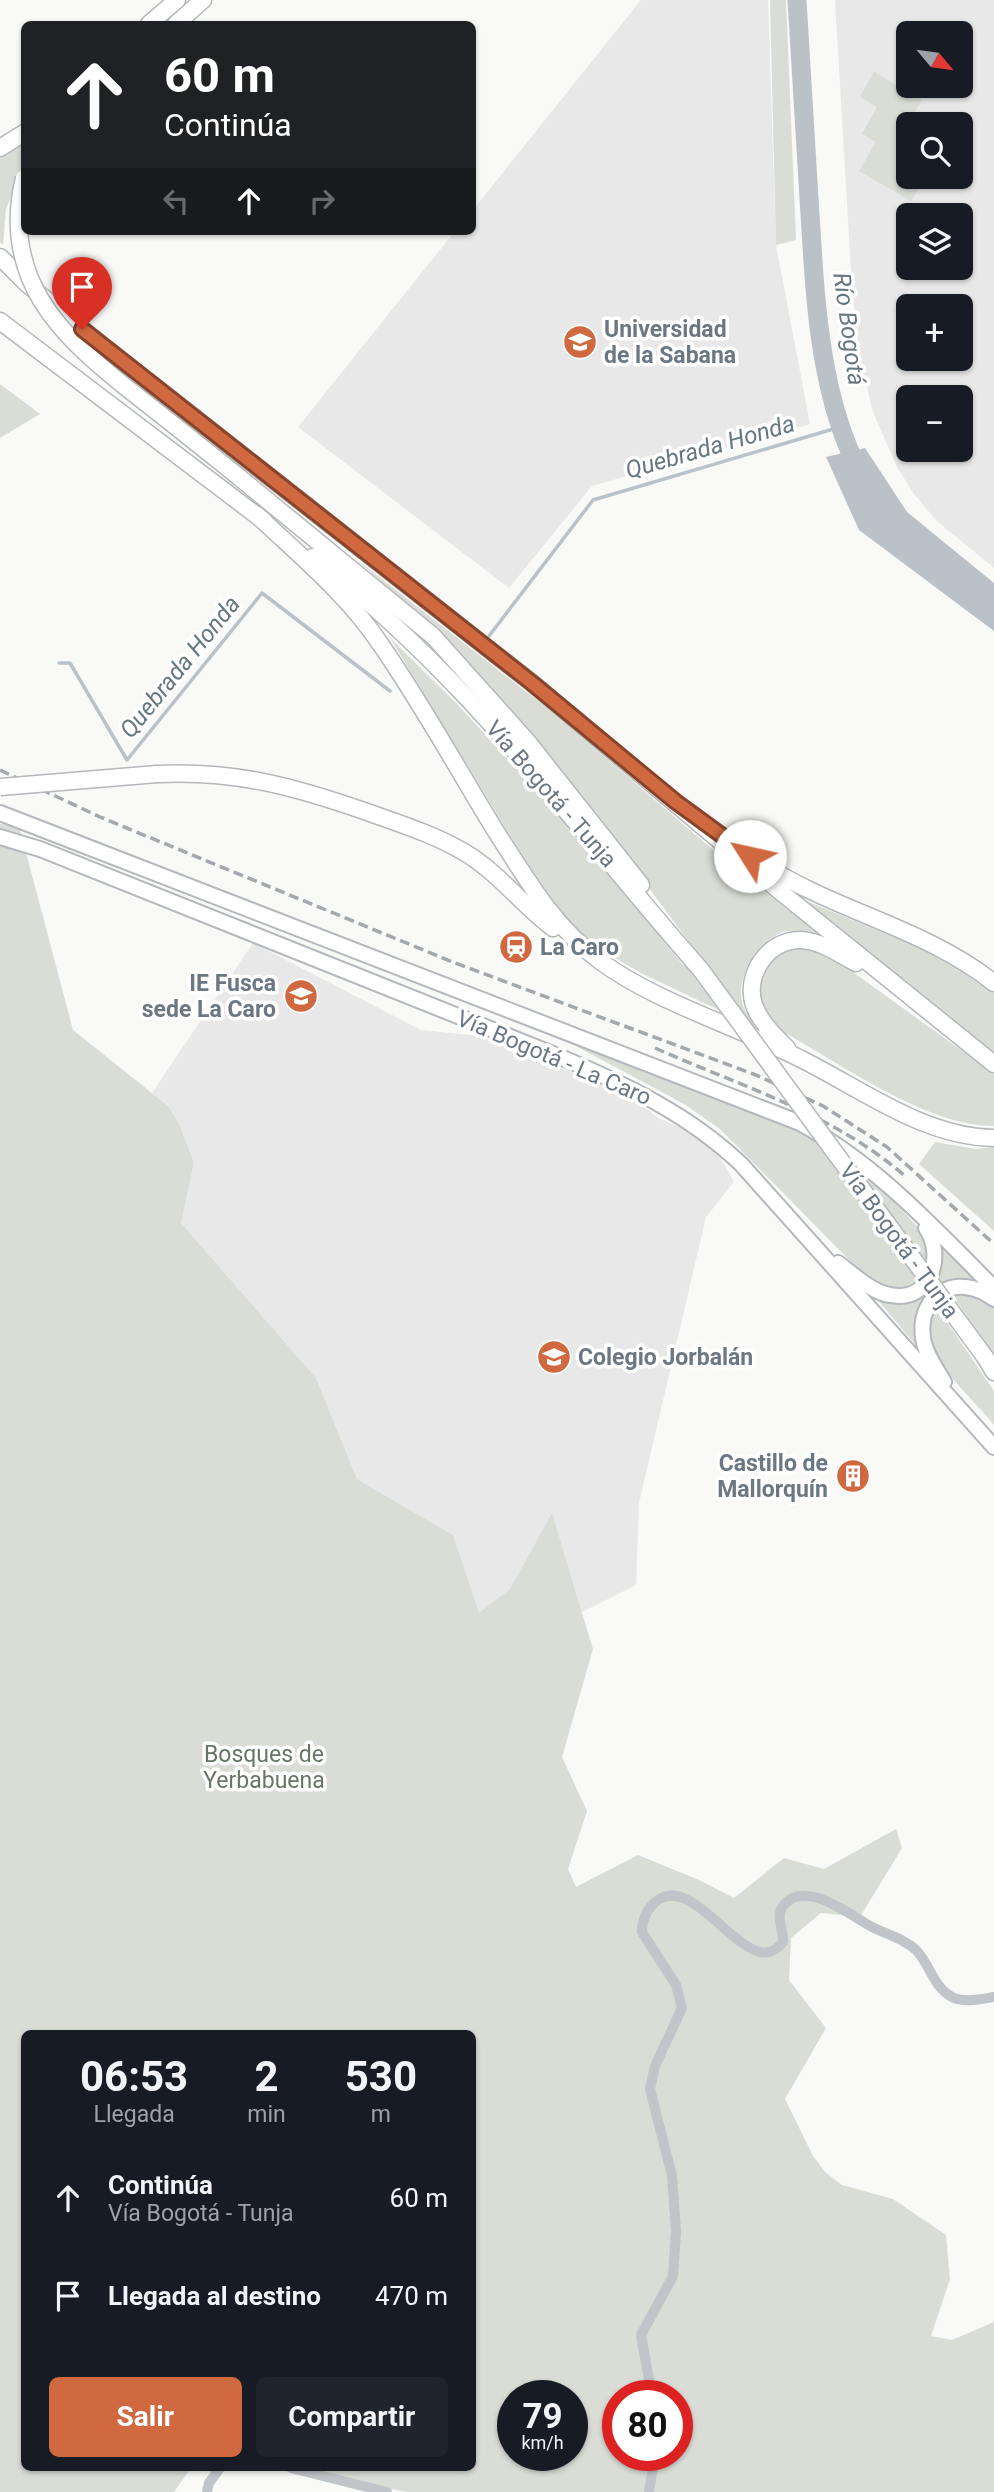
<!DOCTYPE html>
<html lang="es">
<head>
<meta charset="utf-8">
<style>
  :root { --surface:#171b24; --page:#20242c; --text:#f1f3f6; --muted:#9ea1a6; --accent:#d06940 }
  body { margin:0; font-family:Roboto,sans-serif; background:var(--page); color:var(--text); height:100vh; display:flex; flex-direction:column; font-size:26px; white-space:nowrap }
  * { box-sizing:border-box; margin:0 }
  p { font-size:23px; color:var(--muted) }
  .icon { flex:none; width:38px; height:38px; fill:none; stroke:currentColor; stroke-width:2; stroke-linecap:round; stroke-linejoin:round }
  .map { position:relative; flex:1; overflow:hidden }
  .drawer { position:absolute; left:21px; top:2030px; width:455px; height:441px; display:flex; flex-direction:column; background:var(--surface); border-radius:10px; box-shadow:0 2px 5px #0004 }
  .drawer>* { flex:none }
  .hud { position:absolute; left:21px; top:21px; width:455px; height:214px; border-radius:10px; box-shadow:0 2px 5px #0004; background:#202124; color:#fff; overflow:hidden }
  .needle { width:46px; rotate:119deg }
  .tools { position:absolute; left:896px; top:21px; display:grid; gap:14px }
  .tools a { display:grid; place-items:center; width:77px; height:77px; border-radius:10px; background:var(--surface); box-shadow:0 2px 5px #0004; font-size:35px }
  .speed { position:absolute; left:497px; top:2380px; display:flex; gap:14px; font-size:35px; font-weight:700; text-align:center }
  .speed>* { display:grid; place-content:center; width:91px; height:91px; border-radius:50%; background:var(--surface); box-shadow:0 2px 5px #0004; line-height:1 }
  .speed small { font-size:18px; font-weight:400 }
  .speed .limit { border:10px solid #d22; background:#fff; color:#111 }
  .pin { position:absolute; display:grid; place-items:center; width:60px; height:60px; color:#fff; margin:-72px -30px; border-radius:50% 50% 50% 0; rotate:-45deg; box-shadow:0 0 7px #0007 }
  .pin .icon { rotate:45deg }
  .me { position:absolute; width:77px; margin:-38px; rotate:305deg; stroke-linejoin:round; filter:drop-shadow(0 0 5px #0008) }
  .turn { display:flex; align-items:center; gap:24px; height:147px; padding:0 28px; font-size:32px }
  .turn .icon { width:91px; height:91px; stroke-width:2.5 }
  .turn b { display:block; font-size:49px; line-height:60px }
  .lanes { display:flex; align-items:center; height:66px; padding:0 28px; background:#0003; justify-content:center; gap:35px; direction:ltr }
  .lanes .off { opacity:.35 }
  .eta { display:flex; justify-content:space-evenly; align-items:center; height:119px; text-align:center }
  .eta b { font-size:42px; font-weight:700; line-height:49px }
  .button { display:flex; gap:14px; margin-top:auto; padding:14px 28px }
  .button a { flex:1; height:80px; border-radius:10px; background:var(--accent); color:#fff; font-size:28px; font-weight:700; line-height:80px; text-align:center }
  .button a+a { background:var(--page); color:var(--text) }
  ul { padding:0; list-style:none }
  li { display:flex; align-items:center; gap:21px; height:98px; padding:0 28px }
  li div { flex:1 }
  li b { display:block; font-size:26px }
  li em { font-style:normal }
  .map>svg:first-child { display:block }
  .built { fill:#e7e8e7; fill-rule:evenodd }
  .green { fill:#d9ddd6; fill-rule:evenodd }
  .water { fill:#bac2c7 }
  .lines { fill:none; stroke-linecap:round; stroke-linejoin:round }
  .stream { stroke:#bac2c7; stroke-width:3.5 }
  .river { stroke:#bac2c7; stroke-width:19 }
  .major-casing { stroke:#b4b8bc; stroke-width:18 }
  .highway-casing { stroke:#b4b8bb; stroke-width:19 }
  .minor { stroke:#c1c4c8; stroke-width:10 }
  .major { stroke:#fff; stroke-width:14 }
  .highway { stroke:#fff; stroke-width:16 }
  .rail { stroke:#a3a8ad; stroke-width:3.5; stroke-dasharray:10 5; stroke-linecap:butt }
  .highway-bridge-casing { stroke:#b4b8bb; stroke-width:19; stroke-linecap:butt }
  .highway-bridge { stroke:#fff; stroke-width:16 }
  .route-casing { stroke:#87442a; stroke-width:18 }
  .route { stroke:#d06940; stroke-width:12 }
  .labels { text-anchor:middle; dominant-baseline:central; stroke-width:7; stroke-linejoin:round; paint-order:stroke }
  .poi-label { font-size:23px; font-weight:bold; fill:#6b7884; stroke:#fff; text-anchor:start }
  .street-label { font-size:23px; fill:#6b7884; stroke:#fff }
  .park-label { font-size:23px; fill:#677766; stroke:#fff }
  .water-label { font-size:24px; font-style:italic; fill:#67777f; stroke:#fff }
</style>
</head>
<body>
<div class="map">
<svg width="994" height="2492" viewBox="0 0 994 2492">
  <rect width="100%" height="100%" fill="#f9f9f7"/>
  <g class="built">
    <polygon points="641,0 768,0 776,245 810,424 592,486 509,588 298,427 455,231 472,231 473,210"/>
    <path d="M835,0H994V568L937,521L914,494L897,467L873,412L860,360L852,288ZM908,33H961V86H908ZM908,124H961V177H908ZM908,215H961V268H908ZM908,306H961V359H908ZM908,397H961V450H908Z"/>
    <polygon points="253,943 421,1030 480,1036 532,1055 637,1101 658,1118 686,1130 719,1156 734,1182 706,1217 639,1503 636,1585 582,1612 552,1514 510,1589 479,1614 453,1535 357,1479 316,1378 181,1223 194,1163 168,1106 152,1093"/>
  </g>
  <g class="green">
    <polygon points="770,0 786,0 796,240 776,245"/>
    <polygon points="874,72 922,100 908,124 908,177 925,177 911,201 859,171 876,142 862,134 877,107 860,97"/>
    <polygon points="24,143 24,167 6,209 3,245 0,242 0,158"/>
    <polygon points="0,384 40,414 0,438"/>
    <path d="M355,558L552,712L732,866L829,942C816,937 802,929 787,931C759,937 730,983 745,1010C749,1018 757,1025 763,1031L641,973L598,948L571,924L537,880L390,638L456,703L572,828L683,965L698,954L608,833L494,693L432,627Z"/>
    <path d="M0,824L19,826L73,1030L168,1106L179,1124L194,1163L181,1223L316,1378L357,1479L453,1535L479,1613L510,1589L552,1513L593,1649L562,1757L587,1811L568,1869L576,1887L638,1855L699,1880L734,1898L784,1858L824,1869L896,1829L902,1848L860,1917L821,1913L791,1938L789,1980L826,2028L785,2099L813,2156L825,2172L842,2185L893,2199L946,2235L950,2279L931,2336L952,2340L994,2322V2492H407L324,2476L317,2468H472V2034H24V2468H191L174,2492H0ZM513,2396H572V2455H513ZM618,2396H677V2455H618Z"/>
    <polygon points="787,893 942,957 994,993 994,1058"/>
    <path d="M806,946L824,951L994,1074V1126C926,1127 836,1060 776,1028C746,993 758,951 806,946Z"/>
    <path d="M561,1038L804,1132L845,1156L884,1190L922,1232L929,1244L928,1270C904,1295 892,1294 865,1276L720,1129L684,1104Z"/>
    <polygon points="935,1142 976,1149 994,1147 994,1231 919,1164"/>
    <path d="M941,1243L980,1281C937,1274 905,1308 920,1350L871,1292C909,1319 949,1285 941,1243Z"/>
    <polygon points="970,1292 994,1305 994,1355 952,1294"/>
    <path d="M936,1306L994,1391V1425C970,1393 909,1349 936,1306Z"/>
  </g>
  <polygon class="water" points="865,448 907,512 994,583 994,631 859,530 826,457"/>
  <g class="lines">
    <g class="stream">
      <polyline points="489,636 593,500 840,427"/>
      <polyline points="59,663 70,663 127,760 262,593 390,691"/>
    </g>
    <path class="river" d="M797,0C801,66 805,132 809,198C815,290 817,392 861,475"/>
    <g class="major-casing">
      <g id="major">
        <path d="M0,813L800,1123C876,1164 934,1228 994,1288"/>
        <path d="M0,837L40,849L558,1056C625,1084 688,1114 741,1164L994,1447"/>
        <path d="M838,1263C853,1274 871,1292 890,1295C931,1303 945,1256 926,1228"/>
        <path d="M944,1382C936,1368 925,1353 923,1338C917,1292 959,1272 994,1299"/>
      </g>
    </g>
    <g class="highway-casing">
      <g id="highway">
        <polyline points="149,24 177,0"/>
        <polyline points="176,24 203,0"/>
        <polyline points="0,148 24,133"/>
        <polyline points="0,257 27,284 98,342 532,683 777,889 994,1064"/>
        <polyline points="0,321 264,521"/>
        <polyline points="240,478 433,636 527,741 641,885"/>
        <path d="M257,515C300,556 348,595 381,645C422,704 457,768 495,830C526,878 553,926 600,961C655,1002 742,1028 805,1061C864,1091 925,1137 994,1138"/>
        <path d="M313,557C465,672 576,828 701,970"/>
        <path d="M157,774C235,770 296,787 370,813C401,824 435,835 464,852C498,872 522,905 553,928"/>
        <path d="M758,861C832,911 924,927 994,983"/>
        <path d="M787,1048C775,1036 760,1022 754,1005C744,975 768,939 801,940C821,941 839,954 856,963"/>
        <polyline points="985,1357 994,1372"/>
      </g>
    </g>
    <g class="minor">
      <path d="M652,2396L641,2335L673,2276L676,2231L672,2176L650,2089L655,2066L682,2008L676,1985L642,1932C642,1921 646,1911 654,1903C696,1865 748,1988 783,1942C784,1931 775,1916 783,1906C805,1877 852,1917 874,1928C889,1935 904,1939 916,1950C930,1964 933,1987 952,1997C964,2003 981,1999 994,1997"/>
      <polyline points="291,2468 387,2492"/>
      <polyline points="207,2492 209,2483 220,2468"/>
      <polyline points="649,2492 655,2455"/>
    </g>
    <use href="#major" class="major"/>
    <use href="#highway" class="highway"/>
    <g class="rail">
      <polyline points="0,770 100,817 455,963 756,1075 823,1106 887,1147 994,1244"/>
      <path d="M655,1048C740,1086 835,1114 906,1177"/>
    </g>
    <g class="highway-bridge-casing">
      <g id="highway-bridge">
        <path d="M24,178C0,278 60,335 128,389C165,418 203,448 240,478"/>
        <polyline points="0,787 157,774"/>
        <polyline points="701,970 985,1357"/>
      </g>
    </g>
    <use href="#highway-bridge" class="highway-bridge"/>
  </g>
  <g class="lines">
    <g class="route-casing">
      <polyline id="route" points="82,329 532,683 676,802 750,856"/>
    </g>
    <use href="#route" class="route"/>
  </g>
  <defs>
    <g id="university-disc" transform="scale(1.75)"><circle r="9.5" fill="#d06940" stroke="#fff"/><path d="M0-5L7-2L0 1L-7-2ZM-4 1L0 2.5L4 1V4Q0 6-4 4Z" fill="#fff"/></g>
    <g id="station-disc" transform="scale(1.75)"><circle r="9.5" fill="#d06940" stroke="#fff"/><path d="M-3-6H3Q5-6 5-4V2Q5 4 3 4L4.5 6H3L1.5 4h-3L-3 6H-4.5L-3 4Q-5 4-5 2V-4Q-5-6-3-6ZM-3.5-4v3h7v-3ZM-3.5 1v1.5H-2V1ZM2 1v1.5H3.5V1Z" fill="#fff"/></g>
    <g id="school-disc" transform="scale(1.75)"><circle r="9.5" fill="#d06940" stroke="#fff"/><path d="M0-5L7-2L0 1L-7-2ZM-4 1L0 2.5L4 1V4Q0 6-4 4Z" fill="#fff"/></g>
    <g id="building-disc" transform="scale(1.75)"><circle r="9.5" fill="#d06940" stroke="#fff"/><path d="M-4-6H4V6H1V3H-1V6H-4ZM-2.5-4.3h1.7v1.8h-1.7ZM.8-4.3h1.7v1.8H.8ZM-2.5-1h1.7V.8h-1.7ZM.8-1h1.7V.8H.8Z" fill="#fff"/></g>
  </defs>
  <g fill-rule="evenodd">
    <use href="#university-disc" x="580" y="342"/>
    <use href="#station-disc" x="516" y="947"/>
    <use href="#school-disc" x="301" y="996"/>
    <use href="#school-disc" x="554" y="1357"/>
    <use href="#building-disc" x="853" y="1476"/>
  </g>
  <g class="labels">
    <g class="poi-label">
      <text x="604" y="329">Universidad<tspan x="604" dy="26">de la Sabana</tspan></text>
      <text x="540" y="947">La Caro</text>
      <text x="276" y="983" text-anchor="end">IE Fusca<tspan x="276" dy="26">sede La Caro</tspan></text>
      <text x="578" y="1357">Colegio Jorbalán</text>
      <text x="828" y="1463" text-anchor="end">Castillo de<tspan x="828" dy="26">Mallorquín</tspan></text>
    </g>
    <g class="street-label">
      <text transform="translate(551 794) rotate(49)">Vía Bogotá - Tunja</text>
      <text transform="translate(554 1058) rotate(23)">Vía Bogotá - La Caro</text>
      <text transform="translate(899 1241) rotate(54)">Vía Bogotá - Tunja</text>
    </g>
    <g class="park-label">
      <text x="264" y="1754">Bosques de<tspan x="264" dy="26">Yerbabuena</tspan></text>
    </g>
    <g class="water-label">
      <text transform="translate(849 329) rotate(82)">Río Bogotá</text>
      <text transform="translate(710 447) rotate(-16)">Quebrada Honda</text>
      <text transform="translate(180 667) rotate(-51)">Quebrada Honda</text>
    </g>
  </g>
</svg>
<div class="tools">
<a><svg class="needle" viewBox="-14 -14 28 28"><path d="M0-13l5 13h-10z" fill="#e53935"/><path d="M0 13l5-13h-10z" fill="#9ea1a6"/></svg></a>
<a><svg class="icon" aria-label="search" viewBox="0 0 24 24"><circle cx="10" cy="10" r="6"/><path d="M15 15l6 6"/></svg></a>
<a><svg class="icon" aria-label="layers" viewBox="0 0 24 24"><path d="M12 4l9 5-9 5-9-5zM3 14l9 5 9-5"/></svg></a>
<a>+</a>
<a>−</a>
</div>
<div class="speed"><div>79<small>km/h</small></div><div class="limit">80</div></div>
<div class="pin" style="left:82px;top:329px;background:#d93025"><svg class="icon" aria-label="arrive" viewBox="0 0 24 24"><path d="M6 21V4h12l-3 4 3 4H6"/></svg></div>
<svg class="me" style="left:750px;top:856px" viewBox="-20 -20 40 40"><circle r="19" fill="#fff"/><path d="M0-13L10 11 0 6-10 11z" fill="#d06940"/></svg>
<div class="hud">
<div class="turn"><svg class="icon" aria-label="ahead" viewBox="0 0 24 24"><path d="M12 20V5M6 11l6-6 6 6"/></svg><div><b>60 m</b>Continúa</div></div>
<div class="lanes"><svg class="icon off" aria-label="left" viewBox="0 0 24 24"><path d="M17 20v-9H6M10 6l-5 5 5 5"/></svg><svg class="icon" aria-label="ahead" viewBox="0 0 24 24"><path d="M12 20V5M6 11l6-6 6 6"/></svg><svg class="icon off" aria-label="right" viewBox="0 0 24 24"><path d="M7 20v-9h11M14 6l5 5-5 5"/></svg></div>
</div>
<section class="drawer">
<div class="eta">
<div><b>06:53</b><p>Llegada</p></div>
<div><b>2</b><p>min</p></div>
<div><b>530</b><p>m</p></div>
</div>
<ul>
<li><svg class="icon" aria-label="ahead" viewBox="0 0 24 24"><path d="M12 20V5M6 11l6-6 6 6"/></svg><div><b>Continúa</b><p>Vía Bogotá - Tunja</p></div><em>60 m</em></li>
<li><svg class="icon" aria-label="arrive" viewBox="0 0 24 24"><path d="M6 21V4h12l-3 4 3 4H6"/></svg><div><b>Llegada al destino</b></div><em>470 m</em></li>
</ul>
<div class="button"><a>Salir</a><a>Compartir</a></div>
</section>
</div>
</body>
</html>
